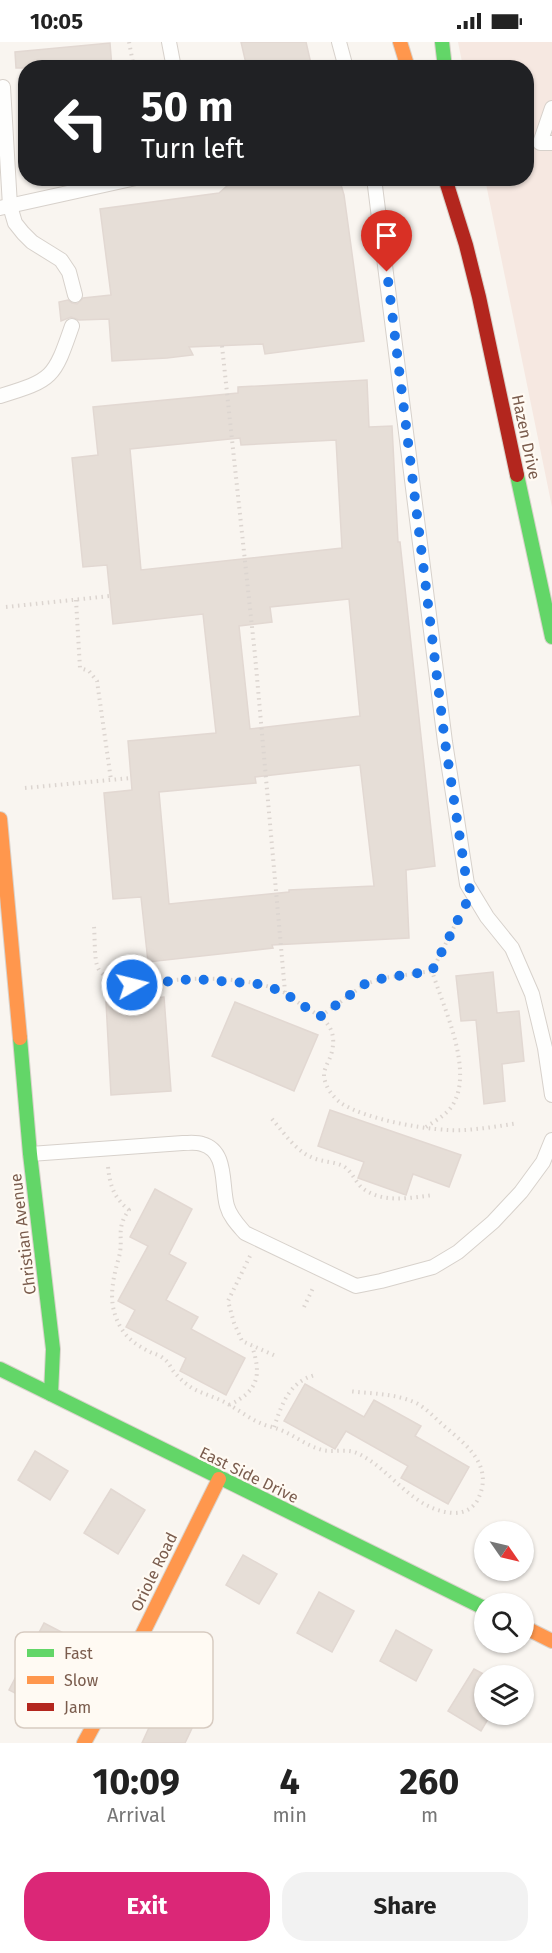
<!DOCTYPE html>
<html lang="en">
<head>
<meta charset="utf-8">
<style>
  :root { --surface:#fff; --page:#f2f2f2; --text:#222; --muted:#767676; --accent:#db2777 }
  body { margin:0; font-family:"Fira Sans",sans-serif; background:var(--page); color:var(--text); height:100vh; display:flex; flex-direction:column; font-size:22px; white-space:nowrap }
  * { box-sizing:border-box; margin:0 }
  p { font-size:20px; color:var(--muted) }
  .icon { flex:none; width:33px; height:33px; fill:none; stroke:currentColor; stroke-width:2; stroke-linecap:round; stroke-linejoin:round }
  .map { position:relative; height:1701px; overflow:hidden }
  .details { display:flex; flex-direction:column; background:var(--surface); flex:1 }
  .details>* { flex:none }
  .banner { position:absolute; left:18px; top:18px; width:516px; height:126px; border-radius:24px; box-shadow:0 2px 4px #0004; background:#202124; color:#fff; overflow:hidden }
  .needle { width:39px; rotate:124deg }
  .fabs { position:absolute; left:474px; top:1479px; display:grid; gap:12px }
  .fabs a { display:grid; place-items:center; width:60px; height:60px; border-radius:50%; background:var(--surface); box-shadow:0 2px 4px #0004; font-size:30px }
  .pin { position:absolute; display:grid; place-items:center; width:51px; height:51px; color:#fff; margin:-62px -26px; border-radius:50% 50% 50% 0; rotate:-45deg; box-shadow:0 0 6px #0007 }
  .pin .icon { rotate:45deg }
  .me { position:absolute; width:66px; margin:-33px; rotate:82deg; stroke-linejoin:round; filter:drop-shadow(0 0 4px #0008) }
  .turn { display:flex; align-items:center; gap:21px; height:126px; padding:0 24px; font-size:27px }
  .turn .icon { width:78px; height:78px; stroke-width:2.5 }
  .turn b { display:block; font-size:42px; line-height:51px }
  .eta { display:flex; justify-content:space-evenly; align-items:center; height:102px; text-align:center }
  .eta b { font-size:36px; font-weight:700; line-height:42px }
  .button { display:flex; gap:12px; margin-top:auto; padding:12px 24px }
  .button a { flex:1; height:69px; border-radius:24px; background:var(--accent); color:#fff; font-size:24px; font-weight:700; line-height:69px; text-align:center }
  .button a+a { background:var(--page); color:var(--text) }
  .status { display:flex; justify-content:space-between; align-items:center; height:42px; padding:0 30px; background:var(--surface); direction:ltr }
  .status svg { height:16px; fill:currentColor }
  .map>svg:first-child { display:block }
  .commercial { fill:#f6e8e1 }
  .building { fill:#e6ded7; stroke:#e2d8d2; stroke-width:1.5; fill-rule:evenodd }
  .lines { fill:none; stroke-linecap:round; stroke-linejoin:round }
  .lane-casing { stroke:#d7d1cb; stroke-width:16 }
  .fast-casing { stroke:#d9d2cb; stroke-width:16 }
  .slow-casing { stroke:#d9d2cb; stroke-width:16 }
  .jam-casing { stroke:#d9d2cb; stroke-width:16 }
  .path { stroke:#dcd5d0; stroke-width:4; stroke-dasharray:1.5 4.5; stroke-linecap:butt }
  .lane { stroke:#fefefd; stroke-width:14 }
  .fast { stroke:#63d668; stroke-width:14 }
  .slow { stroke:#ff974d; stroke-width:14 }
  .jam { stroke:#b3261e; stroke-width:14 }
  .route { stroke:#1a73e8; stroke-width:10; stroke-dasharray:0 18 }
  .labels { text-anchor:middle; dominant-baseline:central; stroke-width:4.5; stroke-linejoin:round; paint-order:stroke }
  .street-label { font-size:16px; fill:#7a5c4d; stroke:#fffaf3 }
  .key { fill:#fffaf3; stroke:#d7cbc1; stroke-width:1.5 }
  .key-label { font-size:16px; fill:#7a5c4d }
</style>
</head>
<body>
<div class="status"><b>10:05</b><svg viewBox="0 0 49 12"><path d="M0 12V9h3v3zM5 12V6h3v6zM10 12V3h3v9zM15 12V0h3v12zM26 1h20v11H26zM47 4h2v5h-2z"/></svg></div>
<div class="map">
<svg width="552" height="1701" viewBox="0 0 552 1701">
  <rect width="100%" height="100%" fill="#f9f5f0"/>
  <polygon class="commercial" points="458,0 552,0 552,465 485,137 526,136 526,26 463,25"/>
  <g class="building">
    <polygon points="241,0 306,0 312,26 247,26"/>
    <polygon points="110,1 112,26 16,26 15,10"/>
    <polygon points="236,136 339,136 344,153 364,299 265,312 263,302 189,305 193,313 167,316 112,319 109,277 79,278 71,275 61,279 59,260 68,258 72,261 77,262 83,256 111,253 100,167 219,151"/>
    <path d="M367,338L369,385L392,384L398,500H400L435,824L406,828L409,896L272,903L273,906L148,920L141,855L113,857L104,751L132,748L128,699L216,691L203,572L113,582L107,523L83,525L72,416L98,413L93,365L238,351V345ZM240,396L241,403L336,398L342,506L141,528L130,407ZM349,557L360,674L250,687L239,584L272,580L270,565ZM360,723L374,844L289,848V850L169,862L159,750L256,741L255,735Z"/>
    <polygon points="493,930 497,971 519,969 524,1019 502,1022 505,1059 484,1062 476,978 461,979 456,934"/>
    <polygon points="164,955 171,1049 111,1053 106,960"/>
    <polygon points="235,960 318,993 294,1049 212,1014"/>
    <polygon points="330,1068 461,1113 449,1145 413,1132 406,1153 358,1136 364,1120 318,1104"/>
    <polygon points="155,1147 192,1167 169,1212 186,1221 166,1258 198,1275 191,1287 245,1316 226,1353 180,1329 186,1316 126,1285 135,1268 118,1259 148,1204 130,1195"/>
    <polygon points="305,1342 364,1375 374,1358 421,1384 415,1394 469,1425 448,1462 401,1436 408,1424 346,1389 335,1407 284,1379"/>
    <polygon points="35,1409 68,1429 50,1458 18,1438"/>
    <polygon points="111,1447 145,1468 118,1512 84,1491"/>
    <polygon points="243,1513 277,1532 259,1562 226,1543"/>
    <polygon points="319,1550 354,1569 332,1610 297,1591"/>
    <polygon points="44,1581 77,1598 42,1665 9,1648"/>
    <polygon points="396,1588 432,1608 416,1639 380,1619"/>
    <polygon points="474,1627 487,1634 484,1634 484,1672 491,1672 481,1689 448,1669"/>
    <polygon points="157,1668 193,1684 185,1701 142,1701"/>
  </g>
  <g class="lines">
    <g class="lane-casing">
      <g id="lane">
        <polyline points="169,0 174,26"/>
        <polyline points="339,0 346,26"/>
        <polyline points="3,45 10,164 15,181 23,191 32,200 61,218 69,230 75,253"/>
        <polyline points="552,66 540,101 552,101"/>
        <polyline points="374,136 445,700 467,842 487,875 512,906 532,952 545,1006 552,1053"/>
        <polyline points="0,166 136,136"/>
        <path d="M0,354C53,338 54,336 72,284"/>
        <path d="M30,1112L183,1101C189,1101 197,1100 202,1102C228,1109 221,1143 227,1164C230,1175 238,1183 245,1191L356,1244L381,1239L433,1225L458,1210L493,1180L521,1150L543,1120L552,1098"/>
      </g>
    </g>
    <g class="fast-casing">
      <g id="fast">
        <polyline points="442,0 445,26"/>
        <polyline points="517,433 552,595"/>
        <polyline points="20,996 30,1112 53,1307 51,1352"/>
        <polyline points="0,1327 484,1566"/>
      </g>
    </g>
    <g class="slow-casing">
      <g id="slow">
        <polyline points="400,0 408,26"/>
        <polyline points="0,777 20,996"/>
        <polyline points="524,1585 552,1599"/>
        <polyline points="84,1701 135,1607 219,1437"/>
      </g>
    </g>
    <g class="jam-casing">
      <polyline id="jam" points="445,136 466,203 479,255 517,433"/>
    </g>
    <g class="path">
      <polyline points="129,0 134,26"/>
      <polyline points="222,304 255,613 285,950"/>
      <polyline points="76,558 80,626 89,629 97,639 111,738"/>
      <polyline points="6,565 110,554"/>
      <polyline points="25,746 131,736"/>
      <path d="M94,885C95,895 94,918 98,926C101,933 112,939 119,941C134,945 149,940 164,939C199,935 248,935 281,949C287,951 290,956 296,959C314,972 339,979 332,1009C330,1020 321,1028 325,1039C327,1047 334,1056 341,1061C366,1078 434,1090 464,1088C482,1087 500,1084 518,1081"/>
      <polyline points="321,974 365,942 384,936 432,929"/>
      <path d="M272,1077C285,1092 297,1111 316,1117C325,1120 335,1120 343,1124C351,1128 355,1139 361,1145C382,1162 409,1156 433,1153"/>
      <path d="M426,1085C435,1079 446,1073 452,1064C475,1029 443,965 432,929L461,871"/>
      <path d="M108,1125C110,1144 114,1156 129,1168C115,1187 124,1196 119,1215C112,1240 107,1262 121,1286C128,1298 140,1305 152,1311C156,1312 161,1314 164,1317C169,1320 171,1327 175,1331C180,1337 186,1342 192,1346C203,1352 215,1355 226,1361C239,1368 251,1378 265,1383C271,1385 277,1386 283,1389C295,1394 306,1403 319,1407C332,1412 346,1405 359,1412C392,1428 413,1469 454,1471C464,1471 472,1467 477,1459C495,1425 468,1404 444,1384C435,1376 426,1366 416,1361C394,1351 372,1352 349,1349"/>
      <polyline points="250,1214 228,1259 234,1281 242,1299 278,1315"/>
      <polyline points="304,1265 314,1244"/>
      <path d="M229,1363C258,1349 262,1334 252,1304"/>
      <path d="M274,1385C282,1362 289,1340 315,1333"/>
    </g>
    <use href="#lane" class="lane"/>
    <use href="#fast" class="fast"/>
    <use href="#slow" class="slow"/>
    <use href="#jam" class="jam"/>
  </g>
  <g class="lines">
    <polyline class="route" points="132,943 193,937 258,942 285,950 295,959 321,974 365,942 384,936 432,929 472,850 467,842 445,700 387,230"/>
  </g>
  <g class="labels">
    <g class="street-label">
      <text transform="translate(526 395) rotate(78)">Hazen Drive</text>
      <text transform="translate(23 1192) rotate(-97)">Christian Avenue</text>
      <text transform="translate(249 1433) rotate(26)">East Side Drive</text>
      <text transform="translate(154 1530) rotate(-64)">Oriole Road</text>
    </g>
  </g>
  <rect x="15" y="1590" width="198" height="96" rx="9" class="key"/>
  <rect x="27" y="1607" width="27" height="8" fill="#63d668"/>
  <rect x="27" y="1634" width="27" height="8" fill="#ff974d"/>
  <rect x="27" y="1661" width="27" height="8" fill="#b3261e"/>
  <g class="key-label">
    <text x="64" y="1617">Fast</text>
    <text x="64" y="1644">Slow</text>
    <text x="64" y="1671">Jam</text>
  </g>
</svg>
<div class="fabs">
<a><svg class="needle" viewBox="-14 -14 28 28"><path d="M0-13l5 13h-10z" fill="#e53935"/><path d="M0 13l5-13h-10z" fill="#767676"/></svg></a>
<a><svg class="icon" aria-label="search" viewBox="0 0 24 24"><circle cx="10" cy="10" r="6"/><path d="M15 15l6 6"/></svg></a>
<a><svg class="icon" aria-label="layers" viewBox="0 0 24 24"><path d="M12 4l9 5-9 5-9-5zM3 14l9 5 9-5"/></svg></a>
</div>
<div class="pin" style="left:387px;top:230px;background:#d93025"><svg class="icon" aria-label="arrive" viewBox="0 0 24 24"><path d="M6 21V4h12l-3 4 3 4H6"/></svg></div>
<svg class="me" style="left:132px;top:943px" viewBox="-20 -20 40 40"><circle r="17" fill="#1a73e8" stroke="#fff" stroke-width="3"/><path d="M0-11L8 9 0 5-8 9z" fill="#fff"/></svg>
<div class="banner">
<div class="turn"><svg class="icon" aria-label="left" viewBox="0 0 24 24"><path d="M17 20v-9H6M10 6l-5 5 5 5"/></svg><div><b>50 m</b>Turn left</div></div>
</div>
</div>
<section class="details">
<div class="eta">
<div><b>10:09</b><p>Arrival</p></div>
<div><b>4</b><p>min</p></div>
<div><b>260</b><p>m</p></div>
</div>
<div class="button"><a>Exit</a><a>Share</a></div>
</section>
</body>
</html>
